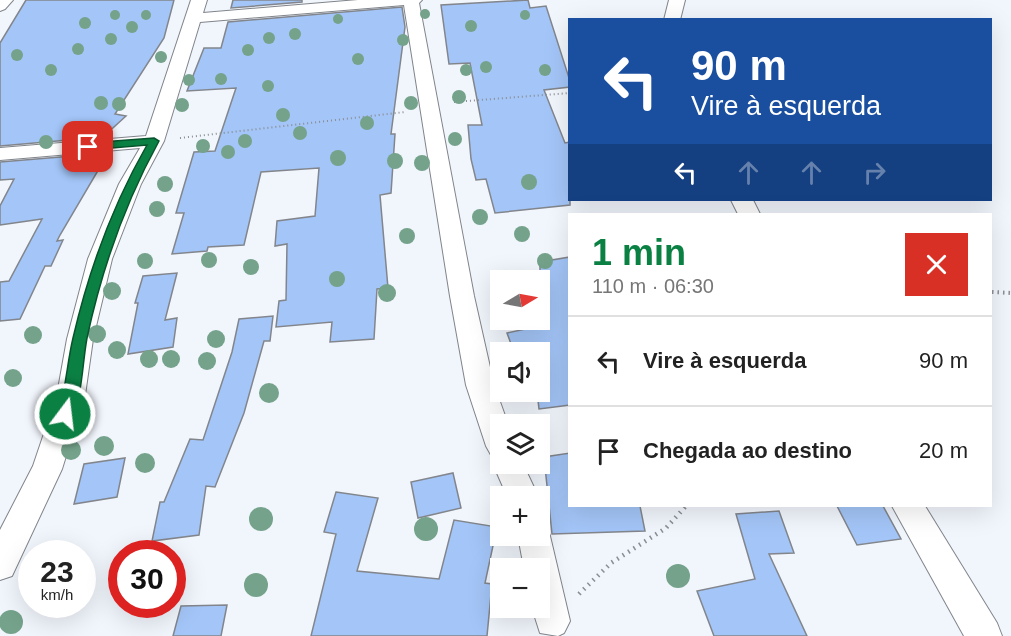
<!DOCTYPE html>
<html lang="pt">
<head>
<meta charset="utf-8">
<style>
  :root { --surface:#fff; --page:#f6f6f6; --text:#222; --muted:#767676; --line:#e0e0e0; --accent:#0b8043 }
  body { margin:0; font-family:Arial,sans-serif; background:var(--page); color:var(--text); height:100vh; display:flex; flex-direction:column; font-size:22px; white-space:nowrap }
  * { box-sizing:border-box; margin:0 }
  p { font-size:20px; color:var(--muted) }
  .icon { flex:none; width:33px; height:33px; fill:none; stroke:currentColor; stroke-width:2; stroke-linecap:round; stroke-linejoin:round }
  .map { position:relative; flex:1; overflow:hidden }
  .sheet { position:absolute; left:568px; top:213px; width:424px; height:294px; display:flex; flex-direction:column; background:var(--surface); border-radius:0px; box-shadow:0 6px 24px #0002 }
  .sheet>* { flex:none }
  .top-card { position:absolute; left:568px; top:18px; width:424px; height:183px; border-radius:0px; box-shadow:0 6px 24px #0002; background:#1a4fa0; color:#fff; overflow:hidden }
  .needle { width:39px; rotate:80deg }
  .fabs { position:absolute; left:490px; top:270px; display:grid; gap:12px }
  .fabs a { display:grid; place-items:center; width:60px; height:60px; border-radius:0px; background:var(--surface); box-shadow:0 6px 24px #0002; font-size:30px }
  .speed { position:absolute; left:18px; top:540px; display:flex; gap:12px; font-size:30px; font-weight:700; text-align:center }
  .speed>* { display:grid; place-content:center; width:78px; height:78px; border-radius:50%; background:var(--surface); box-shadow:0 6px 24px #0002; line-height:1 }
  .speed small { font-size:15px; font-weight:400 }
  .speed .limit { border:9px solid #d22; background:#fff; color:#111 }
  .pin { position:absolute; display:grid; place-items:center; width:51px; height:51px; color:#fff; margin:-26px; border-radius:12px; box-shadow:0 3px 9px #0006 }
  .me { position:absolute; width:66px; margin:-33px; rotate:15deg; stroke-linejoin:round; filter:drop-shadow(0 0 4px #0008) }
  .turn { display:flex; align-items:center; gap:21px; height:126px; padding:0 24px; font-size:27px }
  .turn .icon { width:78px; height:78px; stroke-width:2.5 }
  .turn b { display:block; font-size:42px; line-height:51px }
  .lanes { display:flex; align-items:center; height:57px; padding:0 24px; background:#0003; justify-content:center; gap:30px; direction:ltr }
  .lanes .off { opacity:.35 }
  .round { display:grid; place-items:center; flex:none; width:63px; height:63px; border-radius:0px; background:var(--page) }
  .head { display:flex; align-items:center; justify-content:space-between; height:102px; padding:0 24px }
  h1 { font-size:36px; font-weight:700; line-height:45px; color:var(--accent) }
  ul { padding:0; list-style:none }
  li { display:flex; align-items:center; gap:18px; height:90px; padding:0 24px; border-top:2px solid var(--line) }
  li div { flex:1 }
  li b { display:block; font-size:22px }
  li em { font-style:normal }
  .map>svg:first-child { display:block }
  .building { fill:#a3c5f7; stroke:#82868c; stroke-width:1.5 }
  .lines { fill:none; stroke-linecap:round; stroke-linejoin:round }
  .street-casing { stroke:#81858b; stroke-width:2 }
  .path-far2 { stroke:#8b8e93; stroke-width:2; stroke-dasharray:1 3; stroke-linecap:butt }
  .path-far1 { stroke:#8b8e93; stroke-width:4; stroke-dasharray:1.5 4; stroke-linecap:butt }
  .path { stroke:#8b8e93; stroke-width:4.5; stroke-dasharray:1.5 5; stroke-linecap:butt }
  .street { fill:#fff; fill-rule:evenodd }
  .tree { fill:#74a28a }
  .route { fill:#0b8043; stroke:#07532c; stroke-width:1.5 }
</style>
</head>
<body>
<div class="map">
<svg width="1011" height="636" viewBox="0 0 1011 636">
  <rect width="100%" height="100%" fill="#f1f5fc"/>
  <g class="building">
    <polygon points="26,0 174,0 164,38 115,114 126,116 103,137 0,146 0,43"/>
    <polygon points="233,0 302,0 302,2 231,8"/>
    <polygon points="528,0 530,8 546,6 570,81 570,87 544,90 565,143 570,142 570,205 495,213 486,179 476,180 471,159 468,125 482,125 470,63 449,64 441,5"/>
    <polygon points="402,7 405,27 391,134 395,134 391,193 380,195 388,288 377,289 374,339 330,342 332,322 276,327 279,301 286,300 287,244 275,246 277,221 315,216 319,168 261,172 244,245 208,247 207,251 172,254 184,213 176,213 194,152 215,151 236,88 187,91 204,48 221,48 228,22"/>
    <polygon points="85,155 77,163 103,162 60,235 57,241 63,240 51,266 45,266 20,319 0,321 0,282 9,281 42,219 0,225 0,206 14,179 0,180 0,162"/>
    <polygon points="570,257 570,405 539,409 537,392 540,392 540,352 514,352 507,333 540,326 540,262"/>
    <polygon points="177,273 165,320 177,318 173,347 128,354 138,303 135,303 143,276"/>
    <polygon points="273,316 270,341 264,341 244,413 215,487 206,486 199,535 152,541 160,502 164,502 190,439 203,440 232,352 239,319"/>
    <polygon points="570,453 570,506 640,506 645,531 552,534 544,457"/>
    <polygon points="125,458 117,497 74,504 84,464"/>
    <polygon points="453,473 461,508 418,518 411,482"/>
    <polygon points="336,492 378,498 357,571 439,579 454,520 497,527 485,583 492,584 487,636 311,636 336,534 324,532"/>
    <polygon points="837,506 883,506 901,539 857,545"/>
    <polygon points="779,511 794,553 769,554 807,636 714,636 697,591 755,579 736,514"/>
    <polygon points="227,605 221,636 173,636 181,606"/>
  </g>
  <g class="lines">
    <g class="street-casing">
      <g id="street">
        <polygon points="0,0 13,0 5,9 0,11"/>
        <polygon points="191,0 207,0 203,13 358,0 422,0 419,3 474,296 494,385 508,424 501,424 501,464 523,464 538,496 507,496 493,464 496,457 491,455 486,446 466,385 450,296 404,5 200,22 164,141 141,184 112,259 93,339 85,395 62,469 12,576 0,580 0,530 33,466 57,395 67,339 88,259 119,184 140,148 0,160 0,148 146,136"/>
        <polygon points="669,0 685,0 680,20 664,20"/>
        <polygon points="731,200 753,200 760,214 738,214"/>
        <polygon points="892,506 925,506 997,623 1002,636 964,636"/>
        <polygon points="540,523 545,525 550,536 570,621 564,633 558,636 540,633 532,608 540,608 540,568 524,568 518,536 540,536"/>
      </g>
    </g>
    <g class="path-far2">
      <polyline points="454,102 570,93"/>
      <polyline points="180,138 405,112"/>
    </g>
    <polyline class="path-far1" points="992,292 1011,293"/>
    <polyline class="path" points="579,594 611,563 666,528 686,506"/>
    <use href="#street" class="street"/>
  </g>
  <g class="tree">
    <circle cx="425" cy="14" r="5"/>
    <circle cx="115" cy="15" r="5"/>
    <circle cx="146" cy="15" r="5"/>
    <circle cx="525" cy="15" r="5"/>
    <circle cx="338" cy="19" r="5"/>
    <circle cx="85" cy="23" r="6"/>
    <circle cx="471" cy="26" r="6"/>
    <circle cx="132" cy="27" r="6"/>
    <circle cx="295" cy="34" r="6"/>
    <circle cx="269" cy="38" r="6"/>
    <circle cx="111" cy="39" r="6"/>
    <circle cx="403" cy="40" r="6"/>
    <circle cx="78" cy="49" r="6"/>
    <circle cx="248" cy="50" r="6"/>
    <circle cx="17" cy="55" r="6"/>
    <circle cx="161" cy="57" r="6"/>
    <circle cx="358" cy="59" r="6"/>
    <circle cx="486" cy="67" r="6"/>
    <circle cx="51" cy="70" r="6"/>
    <circle cx="466" cy="70" r="6"/>
    <circle cx="545" cy="70" r="6"/>
    <circle cx="221" cy="79" r="6"/>
    <circle cx="189" cy="80" r="6"/>
    <circle cx="268" cy="86" r="6"/>
    <circle cx="459" cy="97" r="7"/>
    <circle cx="101" cy="103" r="7"/>
    <circle cx="411" cy="103" r="7"/>
    <circle cx="119" cy="104" r="7"/>
    <circle cx="182" cy="105" r="7"/>
    <circle cx="283" cy="115" r="7"/>
    <circle cx="367" cy="123" r="7"/>
    <circle cx="300" cy="133" r="7"/>
    <circle cx="455" cy="139" r="7"/>
    <circle cx="245" cy="141" r="7"/>
    <circle cx="46" cy="142" r="7"/>
    <circle cx="203" cy="146" r="7"/>
    <circle cx="228" cy="152" r="7"/>
    <circle cx="338" cy="158" r="8"/>
    <circle cx="395" cy="161" r="8"/>
    <circle cx="422" cy="163" r="8"/>
    <circle cx="529" cy="182" r="8"/>
    <circle cx="165" cy="184" r="8"/>
    <circle cx="157" cy="209" r="8"/>
    <circle cx="480" cy="217" r="8"/>
    <circle cx="522" cy="234" r="8"/>
    <circle cx="407" cy="236" r="8"/>
    <circle cx="209" cy="260" r="8"/>
    <circle cx="145" cy="261" r="8"/>
    <circle cx="545" cy="261" r="8"/>
    <circle cx="251" cy="267" r="8"/>
    <circle cx="337" cy="279" r="8"/>
    <circle cx="112" cy="291" r="9"/>
    <circle cx="387" cy="293" r="9"/>
    <circle cx="97" cy="334" r="9"/>
    <circle cx="33" cy="335" r="9"/>
    <circle cx="216" cy="339" r="9"/>
    <circle cx="117" cy="350" r="9"/>
    <circle cx="149" cy="359" r="9"/>
    <circle cx="171" cy="359" r="9"/>
    <circle cx="207" cy="361" r="9"/>
    <circle cx="13" cy="378" r="9"/>
    <circle cx="269" cy="393" r="10"/>
    <circle cx="104" cy="446" r="10"/>
    <circle cx="71" cy="450" r="10"/>
    <circle cx="145" cy="463" r="10"/>
    <circle cx="261" cy="519" r="12"/>
    <circle cx="426" cy="529" r="12"/>
    <circle cx="678" cy="576" r="12"/>
    <circle cx="256" cy="585" r="12"/>
    <circle cx="11" cy="622" r="12"/>
  </g>
  <path class="route" d="M154,138L159,141C125,203 102,268 87,338C82,365 83,394 71,419L65,420L60,419L58,414C66,389 67,363 73,338C89,269 112,206 147,145L88,150L83,147L88,143Z"/>
</svg>
<div class="fabs">
<a><svg class="needle" viewBox="-14 -14 28 28"><path d="M0-13l5 13h-10z" fill="#e53935"/><path d="M0 13l5-13h-10z" fill="#767676"/></svg></a>
<a><svg class="icon" aria-label="sound" viewBox="0 0 24 24"><path d="M4 9h4l5-4v14l-5-4H4zM17 9q2 3 0 6"/></svg></a>
<a><svg class="icon" aria-label="layers" viewBox="0 0 24 24"><path d="M12 4l9 5-9 5-9-5zM3 14l9 5 9-5"/></svg></a>
<a>+</a>
<a>−</a>
</div>
<div class="speed"><div>23<small>km/h</small></div><div class="limit">30</div></div>
<div class="pin" style="left:88px;top:147px;background:#d93025"><svg class="icon" aria-label="arrive" viewBox="0 0 24 24"><path d="M6 21V4h12l-3 4 3 4H6"/></svg></div>
<svg class="me" style="left:65px;top:414px" viewBox="-20 -20 40 40"><circle r="17" fill="#0b8043" stroke="#fff" stroke-width="3"/><path d="M0-11L8 9 0 5-8 9z" fill="#fff"/></svg>
<div class="top-card">
<div class="turn"><svg class="icon" aria-label="left" viewBox="0 0 24 24"><path d="M17 20v-9H6M10 6l-5 5 5 5"/></svg><div><b>90 m</b>Vire à esquerda</div></div>
<div class="lanes"><svg class="icon" aria-label="left" viewBox="0 0 24 24"><path d="M17 20v-9H6M10 6l-5 5 5 5"/></svg><svg class="icon off" aria-label="ahead" viewBox="0 0 24 24"><path d="M12 20V5M6 11l6-6 6 6"/></svg><svg class="icon off" aria-label="ahead" viewBox="0 0 24 24"><path d="M12 20V5M6 11l6-6 6 6"/></svg><svg class="icon off" aria-label="right" viewBox="0 0 24 24"><path d="M7 20v-9h11M14 6l5 5-5 5"/></svg></div>
</div>
<section class="sheet">
<div class="head"><div><h1>1 min</h1><p>110 m · 06:30</p></div><a class="round" style="background:#d93025;color:#fff"><svg class="icon" aria-label="close" viewBox="0 0 24 24"><path d="M6 6l12 12M18 6L6 18"/></svg></a></div>
<ul>
<li><svg class="icon" aria-label="left" viewBox="0 0 24 24"><path d="M17 20v-9H6M10 6l-5 5 5 5"/></svg><div><b>Vire à esquerda</b></div><em>90 m</em></li>
<li><svg class="icon" aria-label="arrive" viewBox="0 0 24 24"><path d="M6 21V4h12l-3 4 3 4H6"/></svg><div><b>Chegada ao destino</b></div><em>20 m</em></li>
</ul>
</section>
</div>
</body>
</html>
